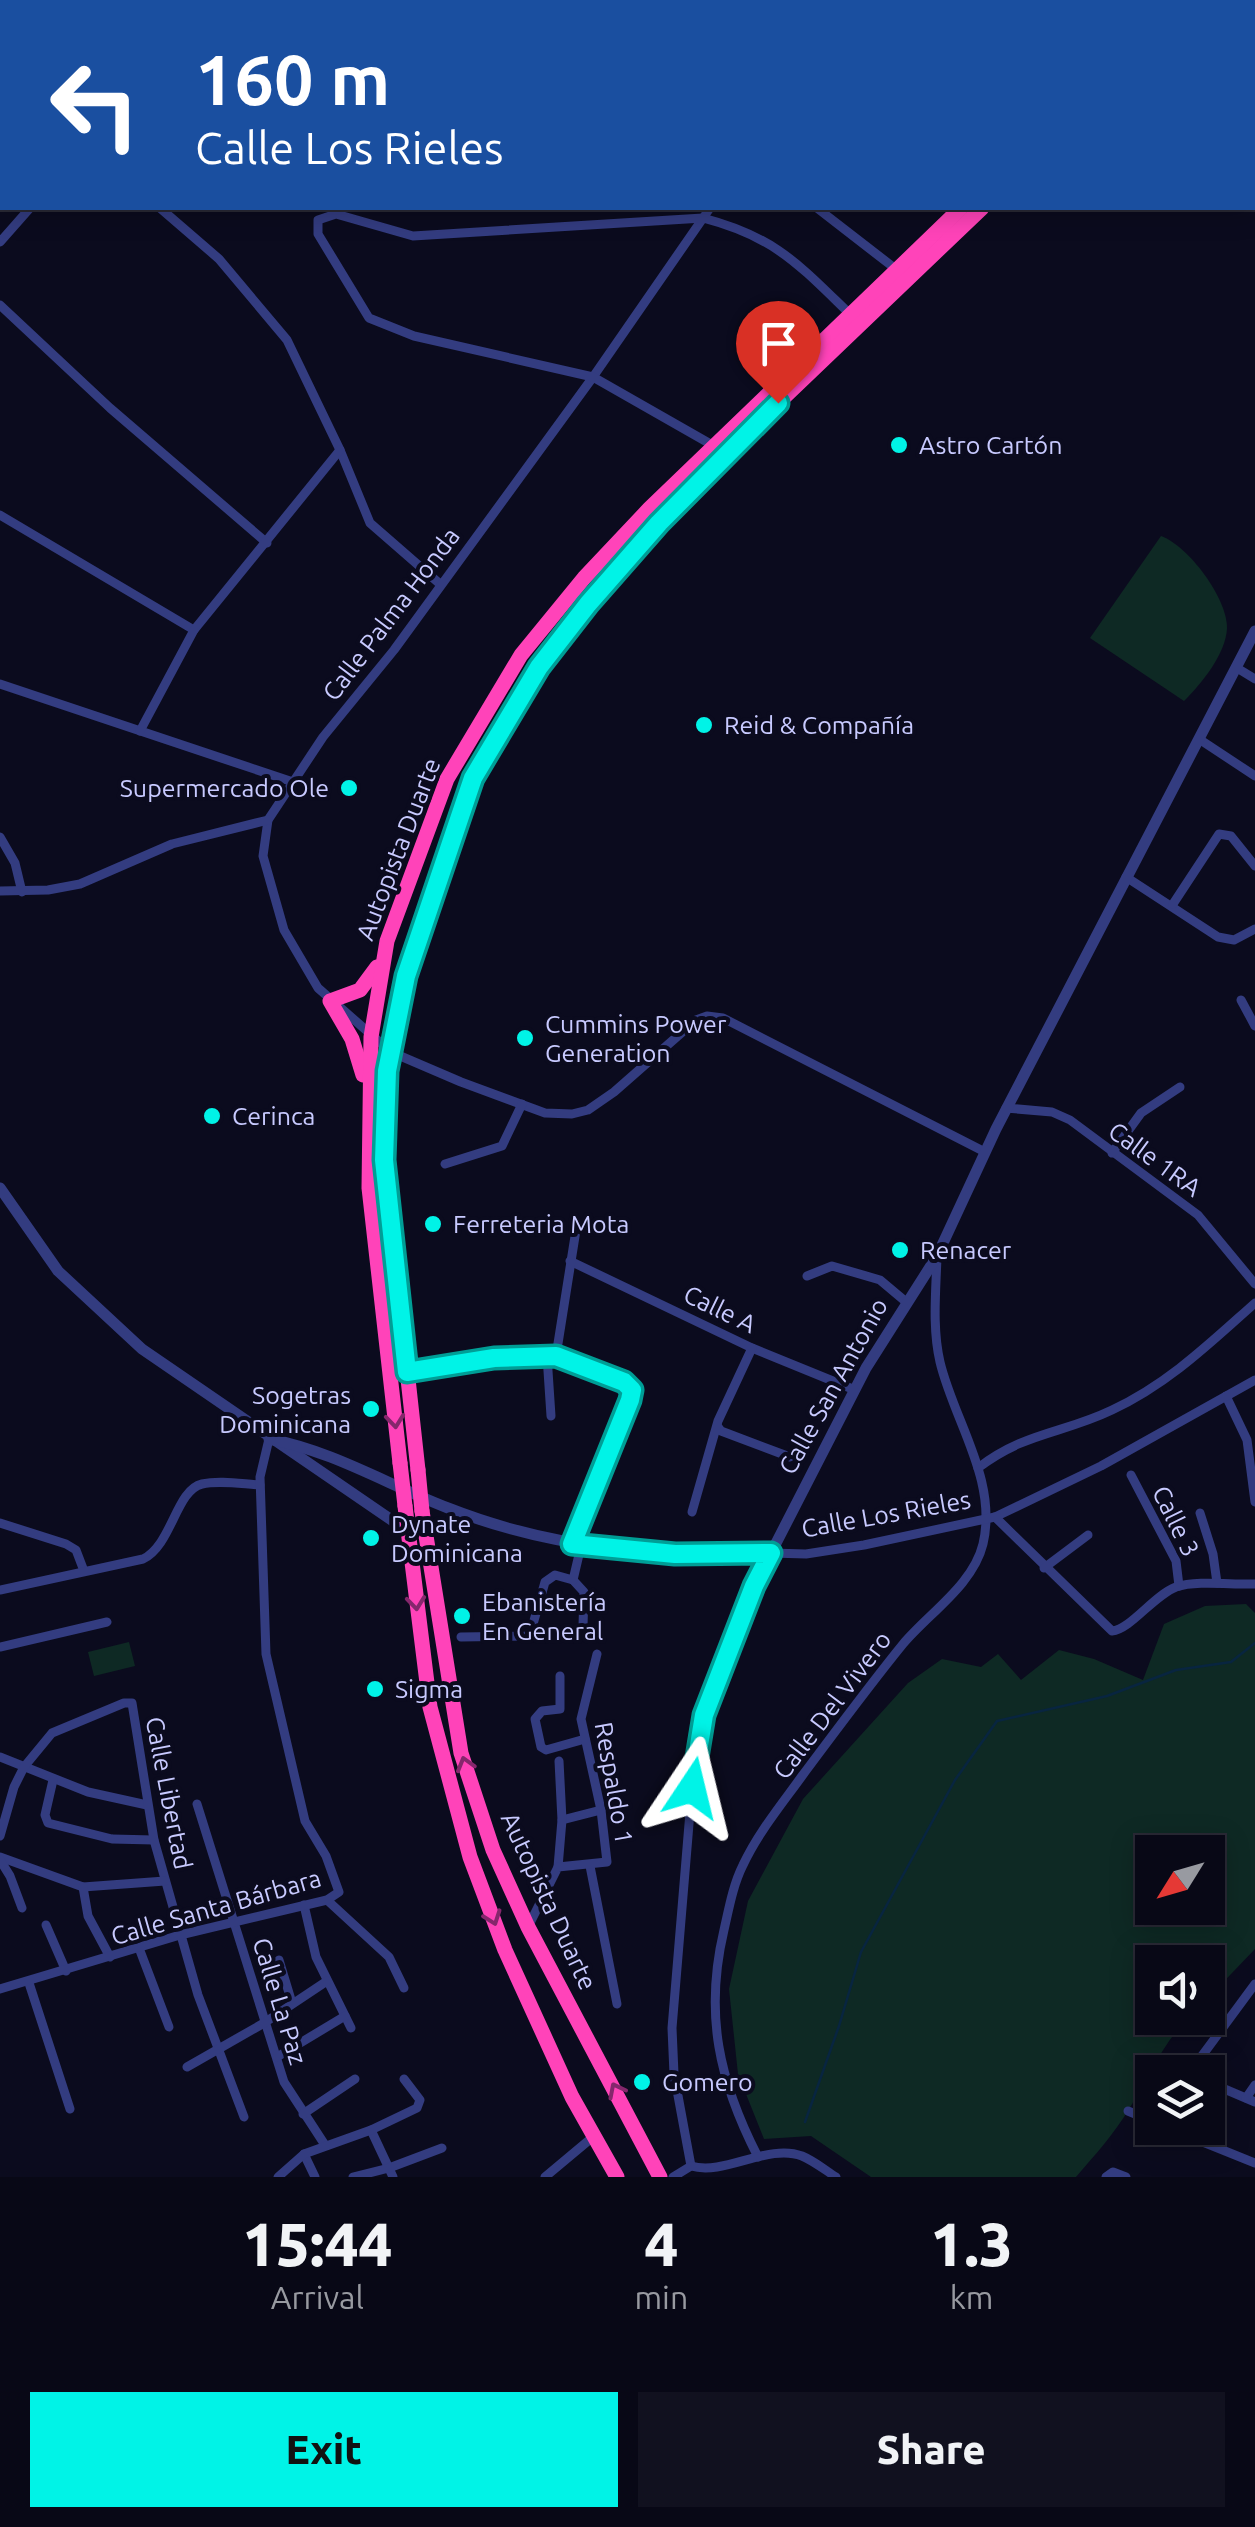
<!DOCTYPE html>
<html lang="en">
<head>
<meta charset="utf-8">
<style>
  :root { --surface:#080816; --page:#11111f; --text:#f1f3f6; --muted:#989aa1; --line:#292935; --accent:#00f3e7 }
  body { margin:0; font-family:Ubuntu,sans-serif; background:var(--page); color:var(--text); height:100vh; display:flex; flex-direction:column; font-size:38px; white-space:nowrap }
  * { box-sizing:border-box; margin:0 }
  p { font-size:32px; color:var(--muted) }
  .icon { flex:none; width:55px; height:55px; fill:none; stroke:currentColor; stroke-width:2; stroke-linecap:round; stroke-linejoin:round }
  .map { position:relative; height:2177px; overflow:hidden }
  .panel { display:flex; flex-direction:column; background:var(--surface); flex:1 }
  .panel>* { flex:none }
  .top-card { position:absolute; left:0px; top:0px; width:1255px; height:210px; box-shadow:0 5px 25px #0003,0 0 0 2px var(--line); background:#1a4fa0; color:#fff; overflow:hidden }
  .needle { width:65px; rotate:233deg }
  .tools { position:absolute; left:1135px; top:1835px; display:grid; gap:20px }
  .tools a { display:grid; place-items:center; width:90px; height:90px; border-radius:0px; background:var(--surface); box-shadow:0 5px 25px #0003,0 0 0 2px var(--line); font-size:50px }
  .pin { position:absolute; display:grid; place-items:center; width:85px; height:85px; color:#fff; margin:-102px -42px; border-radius:50% 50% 50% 0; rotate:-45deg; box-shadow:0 0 10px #0007 }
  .pin .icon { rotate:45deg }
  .me { position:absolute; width:110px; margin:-55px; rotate:10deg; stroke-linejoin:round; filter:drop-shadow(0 0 8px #0008) }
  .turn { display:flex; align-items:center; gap:35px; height:210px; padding:0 30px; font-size:45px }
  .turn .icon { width:130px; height:130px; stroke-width:2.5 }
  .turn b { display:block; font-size:70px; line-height:85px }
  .eta { display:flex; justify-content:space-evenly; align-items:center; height:170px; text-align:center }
  .eta b { font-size:60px; font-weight:800; line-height:70px }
  .primary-button { display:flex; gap:20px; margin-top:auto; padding:20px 30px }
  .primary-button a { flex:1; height:115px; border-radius:0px; background:var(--accent); color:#111; font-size:40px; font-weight:800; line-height:115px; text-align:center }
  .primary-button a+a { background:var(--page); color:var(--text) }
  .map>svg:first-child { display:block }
  .green { fill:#0e2924; fill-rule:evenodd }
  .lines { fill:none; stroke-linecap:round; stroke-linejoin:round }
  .stream { stroke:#082540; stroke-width:2.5 }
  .minor { stroke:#333c80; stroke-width:9 }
  .tertiary { stroke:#333c80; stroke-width:11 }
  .motorway { stroke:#ff43b9; stroke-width:15 }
  .motorway-bridge { stroke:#ff43b9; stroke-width:15 }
  .oneway { stroke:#85276c }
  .route-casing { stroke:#009e96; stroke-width:25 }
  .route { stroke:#00f3e7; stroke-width:18 }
  .poi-dot { fill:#00f3e7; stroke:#0b0b1e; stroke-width:4 }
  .labels { text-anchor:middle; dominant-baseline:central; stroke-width:8; stroke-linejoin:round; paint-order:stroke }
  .poi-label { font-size:25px; fill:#c8caff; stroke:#0b0b1e; text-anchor:start }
  .street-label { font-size:25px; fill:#c8caff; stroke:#0b0b1e }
</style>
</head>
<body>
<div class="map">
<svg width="1255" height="2177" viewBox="0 0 1255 2177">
  <rect width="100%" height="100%" fill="#0b0b1e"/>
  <g class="green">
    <path d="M1161,536C1188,546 1227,597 1227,628C1226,654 1201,684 1184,701L1090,638Z"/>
    <path d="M1246,1604L1255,1613V1949L1208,1998V1962H1152V2018H1188C1162,2044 1149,2078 1129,2109C1114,2134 1095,2155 1076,2177H871L811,2136L764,2139L738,2074L729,1989L748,1901L803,1799L908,1683L942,1659L981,1667L998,1654L1021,1680L1059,1650L1094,1659L1143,1680L1164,1624L1205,1606ZM1152,1852H1208V1908H1152Z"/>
    <polygon points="129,1642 135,1666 94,1676 88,1652"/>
  </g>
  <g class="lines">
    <polyline class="stream" points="805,2122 839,2026 861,1952 955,1780 997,1721 1107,1696 1176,1670 1231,1662 1255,1643"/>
    <g class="minor">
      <polyline points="200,0 203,2"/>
      <polyline points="587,0 587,2"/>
      <polyline points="833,2 835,0"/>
      <polyline points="0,28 2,31"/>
      <polyline points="1252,158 1255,160"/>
      <polyline points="160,208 219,259 287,340 340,450 370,523 440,584"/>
      <polyline points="710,208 593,377 394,650 323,737 268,820 263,856 284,930 318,988 391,1052 461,1082 545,1113 572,1114 588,1110 614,1092 696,1020 707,1016 723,1018 985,1152"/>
      <polyline points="817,208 897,270"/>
      <polyline points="0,242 30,208"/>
      <polyline points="0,305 110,408 267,543"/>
      <path d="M714,446L593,377L414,336L369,318L318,234V220L336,214L413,236L703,218C776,237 799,265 851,315"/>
      <polyline points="0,515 194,630"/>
      <polyline points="1237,668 1255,679"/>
      <polyline points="0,684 293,782"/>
      <polyline points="140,731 194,630 340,450"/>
      <polyline points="1199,739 1255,776"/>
      <polyline points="0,837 15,863 22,892"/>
      <polyline points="1126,877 1218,937 1234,940 1255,929"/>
      <polyline points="0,891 48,890 80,884 172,844 268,820"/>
      <polyline points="1173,904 1219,834 1231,836 1255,866"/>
      <polyline points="1241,1000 1255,1026"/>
      <polyline points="1006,1108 1052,1112 1070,1120 1198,1215 1255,1284"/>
      <polyline points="1112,1153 1141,1113 1180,1087"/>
      <polyline points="445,1164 502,1146 522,1104"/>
      <polyline points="570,1261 752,1348 855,1390"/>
      <polyline points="807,1276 832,1266 880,1280 905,1301"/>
      <polyline points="547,1356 551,1416"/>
      <polyline points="556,1356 576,1230"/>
      <path d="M407,1372C474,1361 577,1335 632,1390L572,1544"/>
      <polyline points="1226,1396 1247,1440 1255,1502"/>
      <polyline points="718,1427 721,1431 790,1457"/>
      <path d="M978,1468C1025,1432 1062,1434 1112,1410C1168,1384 1210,1343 1255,1303"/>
      <polyline points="1131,1475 1176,1561 1179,1586"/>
      <polyline points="692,1512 718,1421 752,1348"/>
      <polyline points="1200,1513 1213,1554 1217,1583"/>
      <path d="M995,1517L1112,1631C1131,1629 1153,1596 1176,1587C1197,1580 1232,1585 1255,1584"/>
      <polyline points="0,1523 66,1544 76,1550 84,1571"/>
      <polyline points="1044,1568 1088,1535"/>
      <polyline points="573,1580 584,1592 583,1626"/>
      <path d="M0,1590L143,1559C172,1545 176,1490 202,1484C220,1480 242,1484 260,1485"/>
      <polyline points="461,1637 527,1636 531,1631 545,1582 555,1575 573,1580 581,1546"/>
      <polyline points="0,1647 107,1622"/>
      <polyline points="560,1676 560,1709 542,1711 535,1719 541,1747 546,1750 585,1739"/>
      <polyline points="0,1757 88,1792 147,1805"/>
      <polyline points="53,1780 45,1815 48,1823 112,1839 154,1840"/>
      <polyline points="197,1804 284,2082 325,2145"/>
      <polyline points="562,1820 601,1810"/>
      <polyline points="0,1836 14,1787 24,1767 52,1733 124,1703 132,1703 154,1840 198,1995 244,2117"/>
      <polyline points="0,1857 83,1887 165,1881"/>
      <polyline points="0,1860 10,1876 22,1908"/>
      <polyline points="590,1866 617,2004"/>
      <polyline points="558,1867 562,1820 559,1761"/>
      <polyline points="83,1887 88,1916 110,1957"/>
      <polyline points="327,1900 389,1957 404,1988"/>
      <polyline points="304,1905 316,1957 351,2028"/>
      <polyline points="46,1925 66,1971"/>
      <polyline points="528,1927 558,1867 607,1862 601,1810 581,1719 597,1654"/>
      <polyline points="139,1948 169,2027"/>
      <polyline points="279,1960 292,2003"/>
      <polyline points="29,1983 70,2109"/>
      <polyline points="0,1989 180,1935 327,1900 339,1892 326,1856 305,1821 266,1654 260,1477 269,1439"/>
      <polyline points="277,2057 345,2016"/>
      <polyline points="1158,2061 1185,2072"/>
      <polyline points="187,2067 264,2023 327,1981"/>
      <polyline points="1190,2072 1255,1984"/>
      <polyline points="1208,2082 1255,2102"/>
      <polyline points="1246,2098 1255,2085"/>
      <polyline points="1128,2111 1152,2121"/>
      <polyline points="303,2114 355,2079"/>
      <polyline points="1168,2128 1255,2163"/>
      <polyline points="371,2130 393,2177"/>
      <polyline points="304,2154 315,2177"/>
      <path d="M758,2157C719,2081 704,2014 724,1930C729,1908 733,1885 743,1865C758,1833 781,1805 802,1776C835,1732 868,1687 903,1644C929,1613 973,1585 983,1544C998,1480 954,1421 940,1362C932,1327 936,1291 937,1256"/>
      <polyline points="691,2166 674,2074 672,2028 692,1788 704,1715 754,1586 771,1553 806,1554 864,1545 995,1517 1101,1466 1255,1380"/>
      <polyline points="278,2177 304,2154 371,2130 417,2108 420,2100 404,2079"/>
      <polyline points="353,2177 389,2168 442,2148"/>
      <polyline points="545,2177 594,2136"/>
      <path d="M673,2177L691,2166C725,2176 768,2143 802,2156C814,2161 825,2170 836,2177"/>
      <polyline points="1106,2177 1113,2172 1126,2177"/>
    </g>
    <g class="tertiary">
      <polyline points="0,1188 58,1271 142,1349 409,1532"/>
      <path d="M269,1439C333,1451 388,1485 448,1508C552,1549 660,1558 771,1553L866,1368L937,1256L996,1129L1255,631"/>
    </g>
    <g class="motorway">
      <polyline points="1170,2 1173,0"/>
      <polyline points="1191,2 1194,0"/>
      <polyline points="363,1075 352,1039 330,1001 360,990 377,967"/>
      <polyline points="400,1463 369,1188 371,1037 387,941 447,779 521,655 584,578 649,509 961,208"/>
      <polyline points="418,1470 384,1160 387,1071 406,976 473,779 539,667 640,543 778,403 982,208"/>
      <polyline points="405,1506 430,1707 470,1857 505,1950 572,2097 617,2177"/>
      <polyline points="422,1511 461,1753 493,1850 528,1927 660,2177"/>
    </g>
    <g class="motorway-bridge">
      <polyline points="400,1463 405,1506"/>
      <polyline points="418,1470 422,1511"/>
    </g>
  </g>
  <defs><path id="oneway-chevron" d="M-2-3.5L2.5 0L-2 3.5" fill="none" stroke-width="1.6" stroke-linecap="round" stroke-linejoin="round" transform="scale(2.5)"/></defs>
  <g class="oneway">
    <use href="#oneway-chevron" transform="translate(395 1421) rotate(84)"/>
    <use href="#oneway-chevron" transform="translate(416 1603) rotate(84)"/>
    <use href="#oneway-chevron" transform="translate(465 1764) rotate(-106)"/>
    <use href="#oneway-chevron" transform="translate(493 1918) rotate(70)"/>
    <use href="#oneway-chevron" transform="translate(616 2090) rotate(-117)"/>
  </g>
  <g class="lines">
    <g class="route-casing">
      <polyline id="route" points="692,1788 704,1715 754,1586 771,1553 675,1554 572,1544 630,1400 632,1390 624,1382 556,1356 494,1358 407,1372 384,1160 387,1071 406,976 473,778 539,667 588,604 659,523 778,403"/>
    </g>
    <use href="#route" class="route"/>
  </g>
  <g class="poi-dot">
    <circle cx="899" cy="445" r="10"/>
    <circle cx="704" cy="725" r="10"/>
    <circle cx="349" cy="788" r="10"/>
    <circle cx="525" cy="1038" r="10"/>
    <circle cx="212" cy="1116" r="10"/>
    <circle cx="433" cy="1224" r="10"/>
    <circle cx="900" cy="1250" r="10"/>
    <circle cx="371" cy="1409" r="10"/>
    <circle cx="371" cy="1538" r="10"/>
    <circle cx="462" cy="1616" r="10"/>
    <circle cx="375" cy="1689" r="10"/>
    <circle cx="642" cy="2082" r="10"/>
  </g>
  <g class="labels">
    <g class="poi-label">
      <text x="919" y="445">Astro Cartón</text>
      <text x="724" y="725">Reid &amp; Compañía</text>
      <text x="329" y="788" text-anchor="end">Supermercado Ole</text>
      <text x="545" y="1024">Cummins Power<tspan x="545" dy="29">Generation</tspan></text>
      <text x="232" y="1116">Cerinca</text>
      <text x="453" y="1224">Ferreteria Mota</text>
      <text x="920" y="1250">Renacer</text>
      <text x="351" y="1395" text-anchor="end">Sogetras<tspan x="351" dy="29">Dominicana</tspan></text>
      <text x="391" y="1524">Dynate<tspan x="391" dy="29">Dominicana</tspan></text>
      <text x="482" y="1602">Ebanistería<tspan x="482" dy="29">En General</tspan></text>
      <text x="395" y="1689">Sigma</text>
      <text x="662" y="2082">Gomero</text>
    </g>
    <g class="street-label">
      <text transform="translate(391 614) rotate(-53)">Calle Palma Honda</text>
      <text transform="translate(398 849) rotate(-69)">Autopista Duarte</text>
      <text transform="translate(1155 1159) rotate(36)">Calle 1RA</text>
      <text transform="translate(720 1309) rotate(26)">Calle A</text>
      <text transform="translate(833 1386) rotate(-61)">Calle San Antonio</text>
      <text transform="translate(886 1514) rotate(-10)">Calle Los Rieles</text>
      <text transform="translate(1176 1521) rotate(64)">Calle 3</text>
      <text transform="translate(832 1705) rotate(-53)">Calle Del Vivero</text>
      <text transform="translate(614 1783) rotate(80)">Respaldo 1</text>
      <text transform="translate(169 1793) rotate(79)">Calle Libertad</text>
      <text transform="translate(549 1901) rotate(65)">Autopista Duarte</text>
      <text transform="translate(216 1907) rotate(-16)">Calle Santa Bárbara</text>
      <text transform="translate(280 2001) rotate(73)">Calle La Paz</text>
    </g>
  </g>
</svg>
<div class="tools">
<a><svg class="needle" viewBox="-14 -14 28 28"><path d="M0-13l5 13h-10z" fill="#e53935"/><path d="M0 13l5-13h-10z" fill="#989aa1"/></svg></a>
<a><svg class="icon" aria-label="sound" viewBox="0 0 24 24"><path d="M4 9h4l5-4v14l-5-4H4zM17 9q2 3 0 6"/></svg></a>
<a><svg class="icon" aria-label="layers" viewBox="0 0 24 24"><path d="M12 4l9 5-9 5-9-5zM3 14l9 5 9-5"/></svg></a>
</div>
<div class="pin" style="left:778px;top:403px;background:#d93025"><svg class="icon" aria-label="arrive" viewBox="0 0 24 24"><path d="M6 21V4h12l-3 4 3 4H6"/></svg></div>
<svg class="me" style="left:692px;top:1788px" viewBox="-20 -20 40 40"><path d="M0-17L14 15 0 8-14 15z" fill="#00f3e7" stroke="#fff" stroke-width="4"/></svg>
<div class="top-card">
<div class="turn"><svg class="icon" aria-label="left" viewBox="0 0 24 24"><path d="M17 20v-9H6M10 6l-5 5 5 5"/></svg><div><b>160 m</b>Calle Los Rieles</div></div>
</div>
</div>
<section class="panel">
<div class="eta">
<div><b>15:44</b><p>Arrival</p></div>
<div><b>4</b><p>min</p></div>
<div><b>1.3</b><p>km</p></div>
</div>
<div class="primary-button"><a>Exit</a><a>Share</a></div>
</section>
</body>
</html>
